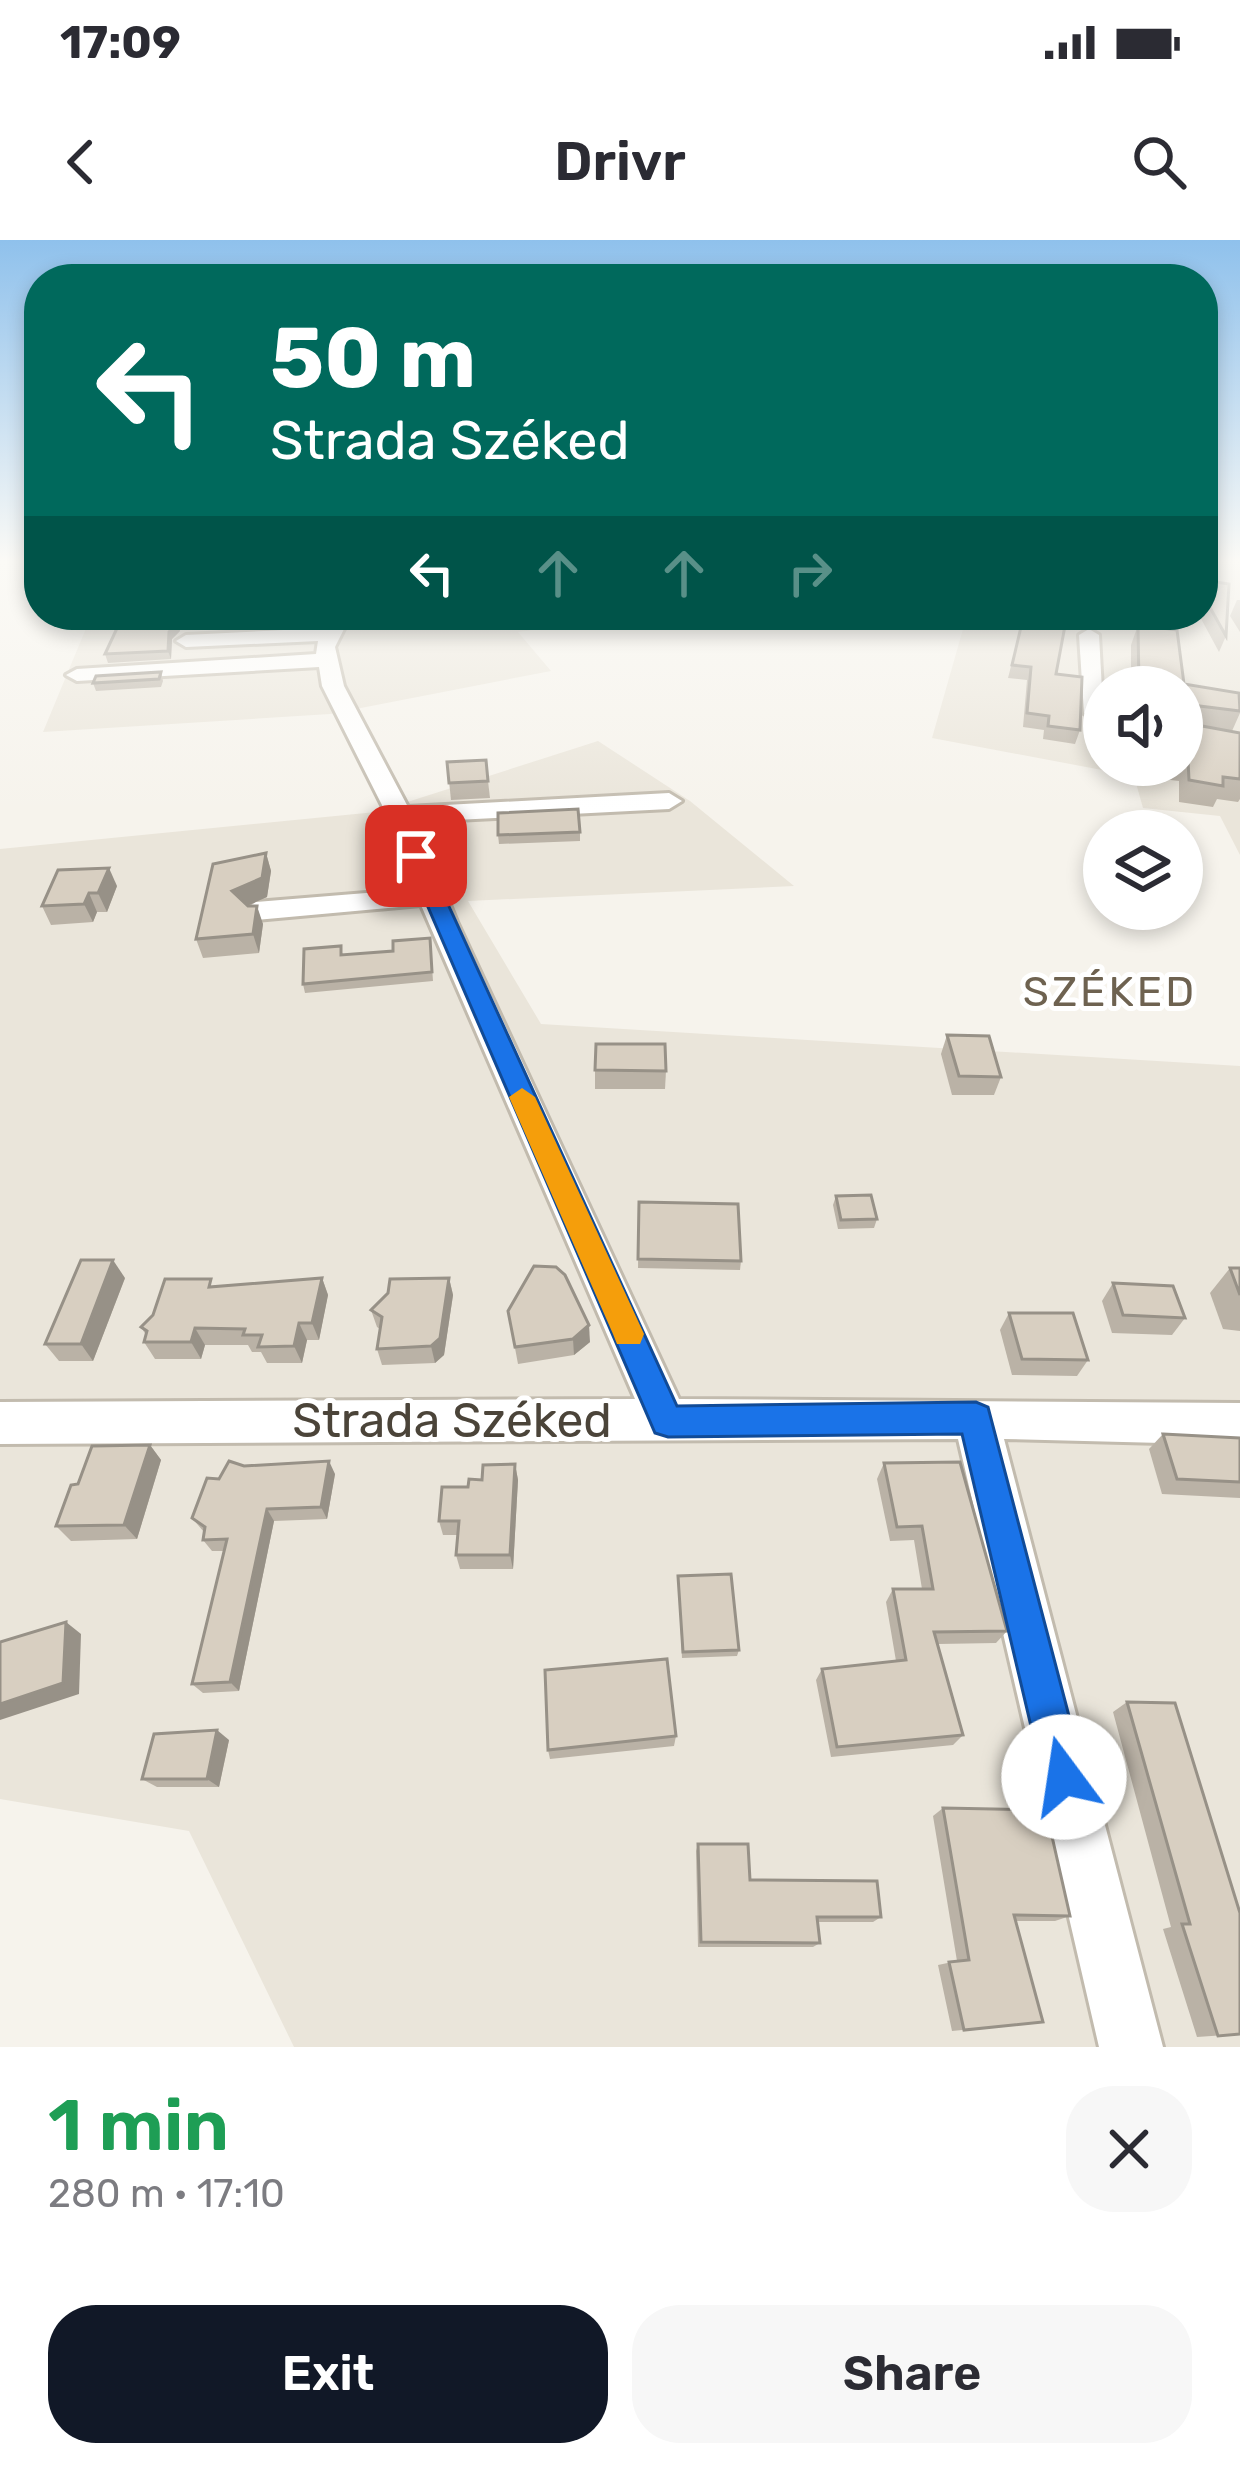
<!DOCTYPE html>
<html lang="en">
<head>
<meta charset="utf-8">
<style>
  :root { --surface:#fff; --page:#f7f7f7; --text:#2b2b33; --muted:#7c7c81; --accent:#111827 }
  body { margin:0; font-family:Rubik,sans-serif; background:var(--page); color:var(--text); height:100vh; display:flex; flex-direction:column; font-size:45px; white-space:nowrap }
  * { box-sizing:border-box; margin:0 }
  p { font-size:39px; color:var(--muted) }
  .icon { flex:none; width:66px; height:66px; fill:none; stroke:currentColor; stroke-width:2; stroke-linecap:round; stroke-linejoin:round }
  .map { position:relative; height:1807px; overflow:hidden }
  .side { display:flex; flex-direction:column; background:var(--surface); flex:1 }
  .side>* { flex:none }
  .top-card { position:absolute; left:24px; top:24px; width:1194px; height:366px; border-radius:48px; box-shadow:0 6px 18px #0003; background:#00695c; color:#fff; overflow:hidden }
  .fabs { position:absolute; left:1083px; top:426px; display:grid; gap:24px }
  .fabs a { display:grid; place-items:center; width:120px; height:120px; border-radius:50%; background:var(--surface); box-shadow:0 6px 18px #0003; font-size:60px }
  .pin { position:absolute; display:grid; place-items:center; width:102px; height:102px; color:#fff; margin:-51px; border-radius:24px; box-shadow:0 6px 18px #0006 }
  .me { position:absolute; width:132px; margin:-66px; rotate:346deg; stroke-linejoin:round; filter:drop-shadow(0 0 9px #0008) }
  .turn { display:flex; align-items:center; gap:42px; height:252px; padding:0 48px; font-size:54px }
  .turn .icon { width:156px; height:156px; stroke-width:2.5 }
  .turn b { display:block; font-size:84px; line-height:102px }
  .lanes { display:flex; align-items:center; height:114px; padding:0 48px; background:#0003; justify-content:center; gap:60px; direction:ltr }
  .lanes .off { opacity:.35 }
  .round { display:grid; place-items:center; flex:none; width:126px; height:126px; border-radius:48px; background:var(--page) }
  .summary { display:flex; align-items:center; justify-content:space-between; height:204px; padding:0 48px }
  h1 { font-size:72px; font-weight:600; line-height:90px; color:#1e9e55 }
  .button { display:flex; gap:24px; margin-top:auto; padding:24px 48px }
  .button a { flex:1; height:138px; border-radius:48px; background:var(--accent); color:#fff; font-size:48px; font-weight:600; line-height:138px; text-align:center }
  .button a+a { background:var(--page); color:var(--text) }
  .status { display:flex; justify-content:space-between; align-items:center; height:84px; padding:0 60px; background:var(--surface); direction:ltr }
  .status svg { height:33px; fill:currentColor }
  header { display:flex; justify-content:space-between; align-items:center; height:156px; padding:0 48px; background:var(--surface); font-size:54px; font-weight:600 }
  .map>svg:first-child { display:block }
  .residential { fill:#eae5da; fill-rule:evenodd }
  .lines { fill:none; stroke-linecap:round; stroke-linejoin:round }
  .minor-casing { stroke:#c2bbae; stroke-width:6 }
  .minor { fill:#fff; fill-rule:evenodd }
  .wall { fill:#bab2a6 }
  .shaded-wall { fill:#979187 }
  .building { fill:#d8cfc1; stroke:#979187; stroke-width:3 }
  .route { fill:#1a73e8; stroke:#114b97; stroke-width:3 }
  .slow { fill:#f59e0b }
  .labels { text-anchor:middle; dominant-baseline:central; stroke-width:10; stroke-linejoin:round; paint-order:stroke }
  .neighbourhood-label { font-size:42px; letter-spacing:3px; fill:#6e6250; stroke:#fff }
  .near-street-label { font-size:48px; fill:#4b4439; stroke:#fff }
</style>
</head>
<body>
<div class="status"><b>17:09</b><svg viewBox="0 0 49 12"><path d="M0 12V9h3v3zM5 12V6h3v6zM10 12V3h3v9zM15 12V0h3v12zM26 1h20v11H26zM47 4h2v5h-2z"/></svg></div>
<header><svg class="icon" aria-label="back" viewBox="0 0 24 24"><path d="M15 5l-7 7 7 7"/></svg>Drivr<svg class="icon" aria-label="search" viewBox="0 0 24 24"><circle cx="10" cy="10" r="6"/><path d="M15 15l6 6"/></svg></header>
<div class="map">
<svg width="1240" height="1807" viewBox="0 0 1240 1807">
  <rect width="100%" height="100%" fill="#f6f3ec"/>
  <g class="residential">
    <path d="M1203,320H1240V615L1220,576L1143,568L1134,536L932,498L967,375H1203ZM1104,447H1182V525H1104Z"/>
    <polygon points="107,375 628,375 630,377 518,392 551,431 330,474 43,492 87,386"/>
    <polygon points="598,501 690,561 794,646 468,661 541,784 1240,826 1240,1807 294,1807 189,1591 0,1559 0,609 376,572"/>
  </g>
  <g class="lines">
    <g class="minor-casing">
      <g id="minor">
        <polygon points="331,375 351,375 335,407 344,446 408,567 669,553 682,561 669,569 416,582 457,682 679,1159 1240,1163 1240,1205 1004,1199 1163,1807 1099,1807 958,1199 0,1204 0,1162 635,1159 421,665 256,680 242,671 256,662 415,649 387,575 322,446 319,427 77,441 66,435 77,429 316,414 318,401 186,407 176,401 186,395 324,388"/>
        <polygon points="1089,389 1099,395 1104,487 1084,473 1079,395"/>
      </g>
    </g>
    <use href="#minor" class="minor"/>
  </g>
  <g class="wall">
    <polygon points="1203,340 1226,396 1219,412 1199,375 1203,375"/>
    <polygon points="1237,360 1240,360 1240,392 1230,376"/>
    <polygon points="1032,375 1067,375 1056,434 1080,490 1075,504 1043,499 1044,490 1023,487 1027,440 1008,438 1021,387 1030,388"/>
    <polygon points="1138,385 1184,444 1239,453 1240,473 1232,491 1240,493 1240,559 1238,562 1217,559 1213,567 1179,562 1179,541 1162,539 1163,525 1182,525 1182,447 1131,447 1131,405"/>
    <polygon points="180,391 172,399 171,419 108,423 105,414"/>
    <polygon points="161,432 163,441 161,447 96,451 93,443"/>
    <polygon points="447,522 488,541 490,558 451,560"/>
    <polygon points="580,592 580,601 499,604 498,595"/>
    <polygon points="266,613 271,631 267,657 247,665 263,684 259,713 203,718 196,699"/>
    <polygon points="117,646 107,672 97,672 93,682 51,685 42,666"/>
    <polygon points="430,698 433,741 305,753 303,744 343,715 393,711"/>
    <polygon points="947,795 1001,837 994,855 952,855 941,814"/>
    <polygon points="595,830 666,831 665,849 595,849"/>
    <polygon points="836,956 877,979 874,988 838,989 833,965"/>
    <polygon points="639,962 741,1021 740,1030 638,1028"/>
    <polygon points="1230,1028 1240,1028 1240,1091 1223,1089 1210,1053"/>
    <polygon points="125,1038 93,1121 59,1121 45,1104"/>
    <polygon points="322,1038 328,1055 319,1100 307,1100 302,1123 267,1123 261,1112 252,1112 248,1105 205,1105 201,1119 155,1119 144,1102 146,1095 141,1087 214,1046"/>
    <polygon points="449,1038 453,1055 444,1115 435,1123 382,1125 377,1109 380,1089 377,1087 371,1070"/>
    <polygon points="1113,1043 1185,1078 1172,1095 1112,1093 1102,1061"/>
    <polygon points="508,1071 590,1102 574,1115 518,1124"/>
    <polygon points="1009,1073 1088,1120 1077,1136 1012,1135 1000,1090"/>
    <polygon points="1163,1194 1240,1198 1240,1258 1162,1254 1149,1209"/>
    <polygon points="150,1205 161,1220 137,1299 71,1301 56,1286 78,1244"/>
    <polygon points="884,1223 1007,1391 996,1403 938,1404 963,1495 953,1505 831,1517 816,1440 822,1429 896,1421 886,1362 893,1349 922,1349 914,1300 890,1301 877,1239"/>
    <polygon points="515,1224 518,1240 513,1329 460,1329 456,1315 458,1295 443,1295 439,1281 468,1247"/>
    <polygon points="244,1226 335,1234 327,1279 274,1281 239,1451 203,1453 192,1444 224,1311 212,1311 203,1300 204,1292 192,1278 219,1239"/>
    <polygon points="678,1336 739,1410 737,1416 682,1418"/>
    <polygon points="1127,1462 1240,1794 1197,1797 1163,1689 1171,1687 1113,1472"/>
    <polygon points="676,1496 674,1506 550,1519 548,1510"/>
    <polygon points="229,1500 219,1547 157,1547 142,1539"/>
    <polygon points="943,1568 1070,1676 1055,1681 1015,1681 1043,1782 952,1791 938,1725 957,1721 933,1576"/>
    <polygon points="698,1604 750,1640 881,1677 873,1682 818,1682 820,1703 813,1707 698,1707 696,1611"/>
  </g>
  <g class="shaded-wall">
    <polygon points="178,383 180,391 172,399 171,419 168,411 169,392"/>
    <polygon points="266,613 271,631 267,657 238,670 232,651"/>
    <polygon points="109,628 117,646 107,672 98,653"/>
    <polygon points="89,653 97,672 93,682 84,664"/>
    <polygon points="257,666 263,684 259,713 253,694"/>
    <polygon points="113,1020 125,1038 93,1121 81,1104"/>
    <polygon points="322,1038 328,1055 319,1100 312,1083"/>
    <polygon points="449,1038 453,1055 444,1115 435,1123 431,1106"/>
    <polygon points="299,1083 307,1100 302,1123 294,1106"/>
    <polygon points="589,1085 590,1102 574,1115 573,1099"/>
    <polygon points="195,1088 205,1105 201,1119 191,1102"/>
    <polygon points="150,1205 161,1220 137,1299 124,1285"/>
    <polygon points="329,1221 335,1234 327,1279 321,1267"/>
    <polygon points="515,1224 518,1240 513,1329 510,1315"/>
    <polygon points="267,1269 274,1281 239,1451 230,1442"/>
    <polygon points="66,1382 81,1394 79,1454 0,1480 0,1464"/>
    <polygon points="217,1490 229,1500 219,1547 207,1539"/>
  </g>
  <g class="building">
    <polygon points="1203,340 1229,344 1226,396 1203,355"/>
    <polygon points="1034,375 1067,375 1056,434 1082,437 1080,490 1048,486 1049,476 1027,473 1031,427 1012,425 1021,387 1031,388"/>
    <polygon points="178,383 169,392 168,411 105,414 118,386"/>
    <polygon points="1138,385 1177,390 1184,444 1239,453 1240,471 1191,465 1186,483 1240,493 1240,539 1223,537 1223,546 1189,540 1188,520 1182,519 1182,447 1139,447"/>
    <polygon points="161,432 159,439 93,443 96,436"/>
    <polygon points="486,520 488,541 449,543 447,522"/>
    <polygon points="578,569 580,592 498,595 498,573"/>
    <polygon points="266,613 262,638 232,651 248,666 257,666 253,694 196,699 213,624"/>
    <polygon points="109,628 98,653 89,653 84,664 42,666 58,630"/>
    <polygon points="430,698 432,732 303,744 304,709 341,706 341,715 393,711 393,701"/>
    <polygon points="947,795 989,796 1001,837 959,836"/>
    <polygon points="596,804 665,804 666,831 595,830"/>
    <polygon points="871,955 877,979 841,980 836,956"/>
    <polygon points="639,962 738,964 741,1021 638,1019"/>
    <polygon points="81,1020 113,1020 81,1104 45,1104"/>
    <polygon points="534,1026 556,1027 565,1035 589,1085 573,1099 515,1107 508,1071"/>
    <polygon points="1230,1028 1240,1028 1240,1055"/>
    <polygon points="322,1038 312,1083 299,1083 294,1106 258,1107 262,1095 243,1095 245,1089 195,1088 191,1102 144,1102 147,1091 141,1087 153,1075 165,1039 211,1039 209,1047"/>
    <polygon points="449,1038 440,1098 431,1106 377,1109 382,1077 371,1070 388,1053 390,1039"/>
    <polygon points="1113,1043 1173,1046 1185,1078 1123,1075"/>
    <polygon points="1009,1073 1073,1073 1088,1120 1022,1119"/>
    <polygon points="1163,1194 1240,1198 1240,1242 1177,1239"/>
    <polygon points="150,1205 124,1285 56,1286 71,1245 78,1244 92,1206"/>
    <polygon points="229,1221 244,1226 329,1221 321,1267 267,1269 230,1442 192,1444 227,1299 203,1300 205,1287 192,1278 207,1238 219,1239"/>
    <polygon points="960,1222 1007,1391 934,1392 963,1495 837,1507 822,1429 906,1420 893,1349 933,1349 922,1286 897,1287 884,1223"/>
    <polygon points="515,1224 510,1315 456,1315 459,1281 439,1281 442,1247 468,1247 469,1239 482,1240 483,1225"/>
    <polygon points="731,1334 739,1410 683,1412 678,1336"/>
    <polygon points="66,1382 63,1443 0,1464 0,1402"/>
    <polygon points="667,1419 676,1496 548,1510 545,1430"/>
    <polygon points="1127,1462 1175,1463 1240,1673 1240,1794 1218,1796 1182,1684 1190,1684"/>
    <polygon points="217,1490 207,1539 142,1539 154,1494"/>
    <polygon points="943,1568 1046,1570 1070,1676 1014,1675 1043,1782 964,1790 949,1722 969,1720"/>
    <polygon points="698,1604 748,1604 750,1640 877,1641 881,1677 817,1677 820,1703 701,1702"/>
  </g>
  <linearGradient id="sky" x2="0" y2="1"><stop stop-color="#8fc1ec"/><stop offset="0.56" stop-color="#fbfaf6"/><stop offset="1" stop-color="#fbfaf6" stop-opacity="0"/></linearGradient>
  <rect width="1240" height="573" fill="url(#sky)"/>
  <polygon class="route" points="416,609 426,616 677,1166 976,1162 988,1167 1085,1537 1079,1552 1064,1558 1049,1552 1043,1537 962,1194 668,1197 655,1193 406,616"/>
  <polygon class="slow" points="522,848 535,857 644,1094 640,1104 617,1104 613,1094 509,857"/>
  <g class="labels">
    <g class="neighbourhood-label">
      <text x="1110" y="752">SZÉKED</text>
    </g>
    <g class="near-street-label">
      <text x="452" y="1180">Strada Széked</text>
    </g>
  </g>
</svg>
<div class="fabs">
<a><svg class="icon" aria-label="sound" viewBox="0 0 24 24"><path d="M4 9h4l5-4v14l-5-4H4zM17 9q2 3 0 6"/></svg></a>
<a><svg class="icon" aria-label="layers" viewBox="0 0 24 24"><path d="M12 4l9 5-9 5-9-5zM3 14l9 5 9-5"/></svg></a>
</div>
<div class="pin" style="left:416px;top:616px;background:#d93025"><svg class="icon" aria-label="arrive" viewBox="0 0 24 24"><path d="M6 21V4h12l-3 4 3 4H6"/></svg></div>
<svg class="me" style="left:1064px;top:1537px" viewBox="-20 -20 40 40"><circle r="19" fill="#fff"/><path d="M0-13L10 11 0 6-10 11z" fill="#1a73e8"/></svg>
<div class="top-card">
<div class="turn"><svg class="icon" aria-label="left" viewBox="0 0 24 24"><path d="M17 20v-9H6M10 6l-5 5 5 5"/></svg><div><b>50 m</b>Strada Széked</div></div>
<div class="lanes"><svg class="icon" aria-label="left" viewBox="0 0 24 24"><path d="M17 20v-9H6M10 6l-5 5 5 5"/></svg><svg class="icon off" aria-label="ahead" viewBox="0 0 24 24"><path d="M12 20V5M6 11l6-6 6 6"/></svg><svg class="icon off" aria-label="ahead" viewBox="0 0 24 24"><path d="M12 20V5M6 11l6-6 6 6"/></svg><svg class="icon off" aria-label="right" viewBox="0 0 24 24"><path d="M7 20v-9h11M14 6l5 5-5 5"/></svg></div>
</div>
</div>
<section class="side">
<div class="summary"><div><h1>1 min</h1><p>280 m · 17:10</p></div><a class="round"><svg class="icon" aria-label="close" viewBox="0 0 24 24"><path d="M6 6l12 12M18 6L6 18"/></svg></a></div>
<div class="button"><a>Exit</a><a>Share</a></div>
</section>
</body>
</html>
